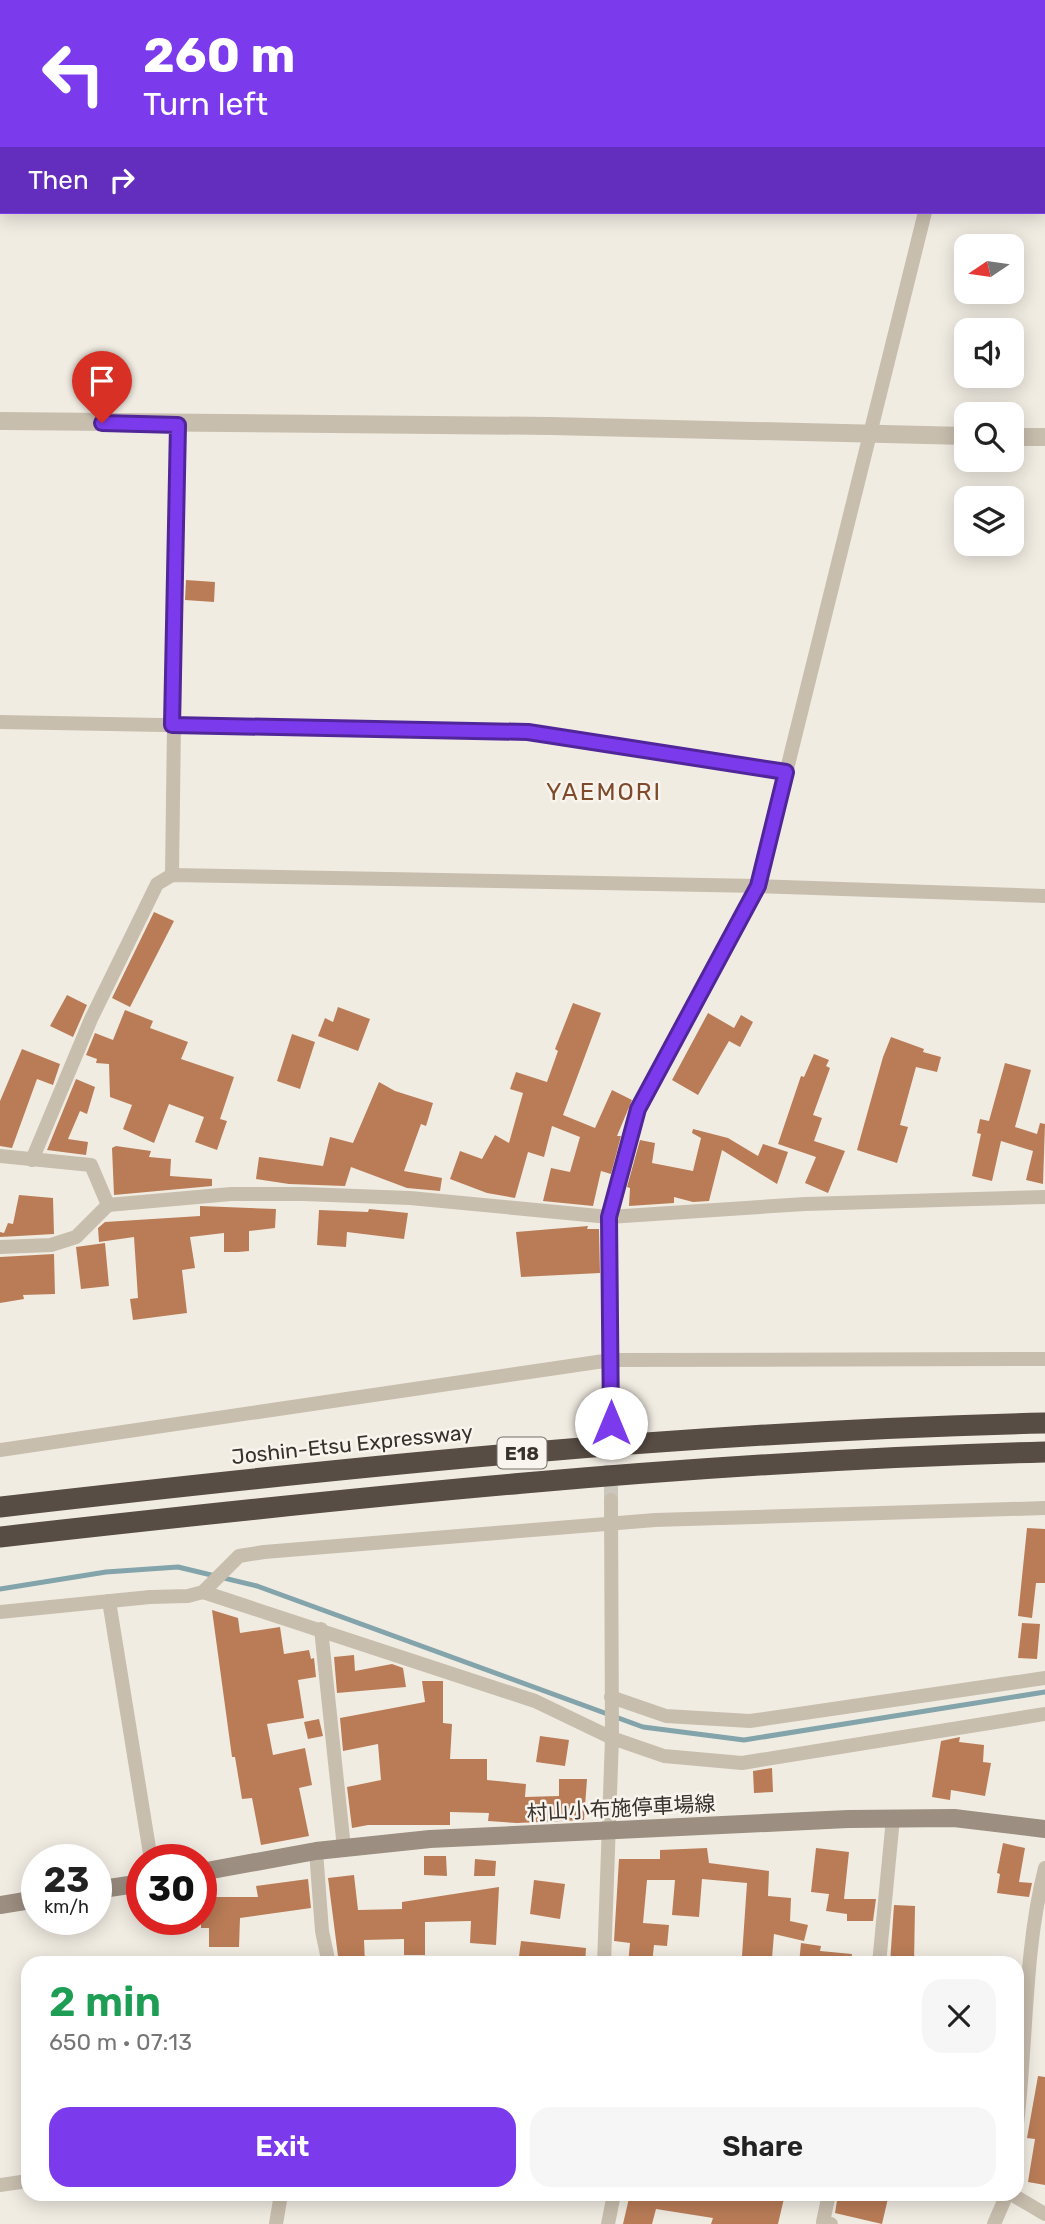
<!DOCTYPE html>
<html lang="en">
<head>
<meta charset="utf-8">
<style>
  :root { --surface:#fff; --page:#f6f6f6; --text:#222; --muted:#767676; --accent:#7c3aed }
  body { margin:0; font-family:Rubik,"Noto Sans JP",sans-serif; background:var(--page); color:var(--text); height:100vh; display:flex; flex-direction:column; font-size:26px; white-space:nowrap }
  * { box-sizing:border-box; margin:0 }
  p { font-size:23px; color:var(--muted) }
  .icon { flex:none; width:38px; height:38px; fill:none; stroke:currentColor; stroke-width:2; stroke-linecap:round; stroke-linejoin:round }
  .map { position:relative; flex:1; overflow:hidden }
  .sheet { position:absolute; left:21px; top:1956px; width:1003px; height:245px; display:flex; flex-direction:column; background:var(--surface); border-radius:21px; box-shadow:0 4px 18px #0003 }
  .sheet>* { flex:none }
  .guide { position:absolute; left:0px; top:0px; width:1046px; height:214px; box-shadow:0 4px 18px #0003; background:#7c3aed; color:#fff; overflow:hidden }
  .needle { width:46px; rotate:257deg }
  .fabs { position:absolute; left:954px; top:234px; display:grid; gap:14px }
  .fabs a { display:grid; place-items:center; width:70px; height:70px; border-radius:14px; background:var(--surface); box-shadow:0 4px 18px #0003; font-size:35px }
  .speed { position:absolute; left:21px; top:1844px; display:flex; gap:14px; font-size:35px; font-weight:700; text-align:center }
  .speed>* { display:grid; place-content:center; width:91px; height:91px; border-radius:50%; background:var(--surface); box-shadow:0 4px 18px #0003; line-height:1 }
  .speed small { font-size:18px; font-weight:400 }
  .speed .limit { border:10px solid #d22; background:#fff; color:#111 }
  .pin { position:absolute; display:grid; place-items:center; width:60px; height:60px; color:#fff; margin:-72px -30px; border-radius:50% 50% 50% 0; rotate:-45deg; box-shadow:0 0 7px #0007 }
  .pin .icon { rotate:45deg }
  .me { position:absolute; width:77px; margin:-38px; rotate:0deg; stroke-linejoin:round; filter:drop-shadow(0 0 5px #0008) }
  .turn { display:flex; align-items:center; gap:24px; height:147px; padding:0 28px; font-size:32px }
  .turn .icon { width:91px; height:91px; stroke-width:2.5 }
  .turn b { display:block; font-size:49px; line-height:60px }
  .then { display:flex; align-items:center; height:66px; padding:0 28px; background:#0003; gap:14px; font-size:26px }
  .round { display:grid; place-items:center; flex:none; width:74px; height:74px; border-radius:21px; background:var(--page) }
  .headline { display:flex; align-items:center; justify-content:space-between; height:119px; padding:0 28px }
  h1 { font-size:42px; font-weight:600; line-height:52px; color:#1e9e55 }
  .action { display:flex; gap:14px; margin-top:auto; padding:14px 28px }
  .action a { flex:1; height:80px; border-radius:21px; background:var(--accent); color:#fff; font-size:28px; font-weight:600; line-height:80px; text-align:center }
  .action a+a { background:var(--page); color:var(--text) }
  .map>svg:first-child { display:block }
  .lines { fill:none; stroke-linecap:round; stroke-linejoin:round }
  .stream { stroke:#83a4ab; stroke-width:5 }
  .building { fill:#b97c57 }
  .minor-tunnel { stroke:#ccc7be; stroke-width:14; stroke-dasharray:14 7; stroke-linecap:butt }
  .minor { stroke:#c8beae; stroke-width:14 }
  .tertiary { stroke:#c8beae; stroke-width:18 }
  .secondary { stroke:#9c8e80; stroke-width:18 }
  .motorway { stroke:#584d44; stroke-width:21 }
  .route-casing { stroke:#51269a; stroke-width:18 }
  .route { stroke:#7c3aed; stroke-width:12 }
  .labels { text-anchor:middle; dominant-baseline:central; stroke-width:5; stroke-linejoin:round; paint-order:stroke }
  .shield { fill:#f9f5ee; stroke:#726c66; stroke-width:2 }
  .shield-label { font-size:19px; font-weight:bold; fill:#38312c }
  .street-label { font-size:21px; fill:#38312c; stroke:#f9f5ee }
  .quarter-label { font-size:24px; letter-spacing:2px; fill:#7e4b2d; stroke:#f9f5ee }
</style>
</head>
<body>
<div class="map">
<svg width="1045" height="2224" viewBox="0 0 1045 2224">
  <rect width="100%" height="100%" fill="#f1ece2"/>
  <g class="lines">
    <polyline class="stream" points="0,1589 106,1572 178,1567 257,1586 643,1727 744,1740 1045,1692"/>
  </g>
  <g class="building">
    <polygon points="186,580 215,582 214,602 185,600"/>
    <polygon points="154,912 174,921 130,1007 112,998"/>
    <polygon points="67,995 87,1005 73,1037 50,1026"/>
    <polygon points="573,1003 601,1013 563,1115 595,1128 612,1090 632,1100 617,1136 621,1136 611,1174 601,1171 593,1206 543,1201 551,1168 570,1172 580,1137 552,1126 544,1157 528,1152 515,1198 487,1193 450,1179 460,1151 482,1159 495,1135 509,1143 523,1093 510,1089 516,1072 547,1082 558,1051 555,1049"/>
    <polygon points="338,1007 370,1019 358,1051 318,1036 325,1018 333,1022"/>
    <polygon points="125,1010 153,1021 150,1028 188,1042 181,1059 234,1077 220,1119 227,1121 217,1150 195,1142 204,1117 169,1104 154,1143 123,1129 132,1105 110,1097 109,1064 96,1063 97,1059 86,1055 95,1033 113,1040"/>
    <polygon points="708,1013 734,1028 741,1015 753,1022 740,1047 729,1041 698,1095 672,1080"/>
    <polygon points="292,1034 315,1042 300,1089 277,1081"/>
    <polygon points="891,1037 924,1049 923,1052 941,1057 937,1072 916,1067 900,1125 908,1127 897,1163 857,1150 883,1057"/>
    <polygon points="22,1049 60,1064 53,1085 37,1079 12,1148 0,1146 0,1101"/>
    <polygon points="814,1054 829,1060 826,1066 830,1068 813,1115 822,1118 814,1141 845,1151 828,1193 805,1183 816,1157 778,1144 801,1076 804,1077"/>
    <polygon points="1005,1063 1031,1070 1015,1127 1037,1134 1040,1123 1045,1124 1043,1184 1026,1180 1033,1151 1001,1141 992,1181 972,1176 981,1134 977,1133 980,1119 989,1121"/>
    <polygon points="76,1079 95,1087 87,1114 80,1111 68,1139 88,1142 86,1155 47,1150"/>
    <polygon points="379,1082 395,1091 433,1103 426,1126 421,1124 404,1171 442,1178 440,1191 407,1188 351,1167 345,1186 289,1184 256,1179 259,1157 323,1166 330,1137 353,1143"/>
    <polygon points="693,1129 728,1138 758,1156 763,1144 788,1152 777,1184 722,1150 709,1201 693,1202 674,1197 674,1203 629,1206 630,1188 627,1187 640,1140 655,1143 652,1163 693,1171 701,1138 692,1133"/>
    <polygon points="116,1146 151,1151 149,1157 171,1159 170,1176 212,1179 212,1186 114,1195 112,1148"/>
    <polygon points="19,1195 53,1198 54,1234 0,1237 0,1232 4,1233 8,1223 13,1224"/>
    <polygon points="200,1206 276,1209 275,1228 249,1231 249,1251 238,1252 224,1252 224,1233 190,1237 195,1268 182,1270 187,1313 133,1320 130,1299 138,1298 134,1237 99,1242 98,1228 105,1222 200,1216"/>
    <polygon points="369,1209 408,1213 404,1239 347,1232 346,1247 317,1245 319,1210 368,1212"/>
    <polygon points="588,1226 587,1229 599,1229 600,1273 521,1277 516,1232"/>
    <polygon points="105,1243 109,1286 81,1289 76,1247"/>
    <polygon points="54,1254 55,1294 23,1295 24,1299 0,1303 0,1257"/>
    <polygon points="1027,1528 1045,1529 1045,1583 1036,1583 1032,1618 1018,1616"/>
    <polygon points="212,1610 238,1618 240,1633 280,1627 284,1654 309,1650 311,1659 314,1658 316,1677 298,1680 304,1718 267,1724 273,1755 305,1748 312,1785 299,1788 309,1836 261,1845 252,1798 242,1799 235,1757 232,1757"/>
    <polygon points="1022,1623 1040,1624 1037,1659 1018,1658"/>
    <polygon points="354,1655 355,1671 392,1664 403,1668 406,1687 337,1693 334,1657"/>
    <polygon points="422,1681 443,1681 443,1723 452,1724 450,1759 487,1759 487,1780 526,1784 525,1797 559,1796 559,1779 587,1779 584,1820 517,1823 488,1821 489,1813 450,1812 450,1825 368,1825 352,1828 347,1787 381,1780 378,1744 343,1751 340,1718 425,1702"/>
    <polygon points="319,1719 323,1736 308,1739 304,1722"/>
    <polygon points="540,1736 569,1740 565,1766 536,1762"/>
    <polygon points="960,1737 959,1742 984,1745 983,1762 991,1763 985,1796 951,1790 950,1800 932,1797 941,1741"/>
    <polygon points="772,1768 773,1792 754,1793 753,1771"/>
    <polygon points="1003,1843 1025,1848 1019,1882 1032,1883 1029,1897 997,1893 1000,1874 997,1873"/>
    <polygon points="707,1848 709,1863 769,1871 768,1896 791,1898 790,1921 808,1925 804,1941 774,1934 772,1958 742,1956 747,1883 702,1879 699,1917 672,1915 675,1880 647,1880 643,1923 669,1925 667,1946 654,1945 652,1964 628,1964 630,1943 614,1941 619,1859 660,1859 660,1850"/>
    <polygon points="816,1848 849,1852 844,1899 876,1899 873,1921 847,1921 847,1914 826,1911 829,1894 811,1892"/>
    <polygon points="424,1856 446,1856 447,1876 424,1875"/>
    <polygon points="475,1859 496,1861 495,1876 474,1876"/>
    <polygon points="354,1875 358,1910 402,1909 402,1902 499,1887 496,1945 470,1943 471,1921 425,1922 425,1955 404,1955 404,1939 364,1940 365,1964 339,1964 328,1878"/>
    <polygon points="308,1879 311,1908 240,1918 239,1947 209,1947 209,1928 201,1928 201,1897 258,1897 256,1886"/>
    <polygon points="534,1880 565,1884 560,1919 530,1914"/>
    <polygon points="894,1905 915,1906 914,1964 890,1963"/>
    <polygon points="521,1941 586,1948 585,1964 518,1964"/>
    <polygon points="801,1943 821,1946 820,1951 852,1954 851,1964 799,1964"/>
    <polygon points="1038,2076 1045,2077 1045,2185 1028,2182 1035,2139 1027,2138"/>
    <polygon points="630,2194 785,2194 778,2224 711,2224 713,2218 656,2209 652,2224 623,2224"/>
    <polygon points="838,2194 889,2194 882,2224 835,2213"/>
  </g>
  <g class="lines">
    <polyline class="minor-tunnel" points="611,1423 611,1500"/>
    <g class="minor">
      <polyline points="980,2 980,0"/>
      <polyline points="0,722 528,732 786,773"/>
      <polyline points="172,875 178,425"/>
      <polyline points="0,1156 91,1165 108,1205 231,1194 303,1194 410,1198 609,1217 805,1204 1045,1197"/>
      <polyline points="32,1160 91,1019 157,884 172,875 758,886 1045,896"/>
      <polyline points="0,1247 51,1245 76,1237 108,1205"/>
      <polyline points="611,1423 609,1217 638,1109 758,886 925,212"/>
      <polyline points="0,1450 611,1360 1045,1359"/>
      <polyline points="203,1592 535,1701 612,1738 664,1756 742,1763 1045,1714"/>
      <polyline points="109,1601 151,1860"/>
      <polyline points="0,1612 150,1597 188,1596 203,1592 239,1556 264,1552 655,1520 1045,1508"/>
      <polyline points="321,1629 344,1848"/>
      <polyline points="611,1697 666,1716 750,1721 1045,1678"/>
      <polyline points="316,1851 322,1931 329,1964"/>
      <polyline points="604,1964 612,1738 611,1500"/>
      <polyline points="879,1964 893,1818"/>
      <path d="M1017,2124C1027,2039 1024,1951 1045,1868"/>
      <polyline points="0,2185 28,2181"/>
      <polyline points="829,2194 823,2222 831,2224"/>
      <polyline points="1011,2194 1045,2214"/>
      <polyline points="276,2224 281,2194"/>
      <polyline points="608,2224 614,2194"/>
      <polyline points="994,2224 1007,2194"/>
    </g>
    <g class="tertiary">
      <polyline points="0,421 551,426 966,436"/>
      <polyline points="1012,437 1045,437"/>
    </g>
    <g class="secondary">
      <polyline points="201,1872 316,1851 430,1839 848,1819 954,1818 1045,1829"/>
      <polyline points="96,1890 142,1883"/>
      <polyline points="0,1905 37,1899"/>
    </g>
    <g class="motorway">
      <path d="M0,1507C347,1467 695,1431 1045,1423"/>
      <path d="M0,1537C347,1498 695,1461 1045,1452"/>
    </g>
  </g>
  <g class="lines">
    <g class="route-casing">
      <polyline id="route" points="102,423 178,425 172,725 528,732 786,772 758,886 638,1109 609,1217 611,1423"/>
    </g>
    <use href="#route" class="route"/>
  </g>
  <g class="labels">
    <rect class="shield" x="497.5" y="1437.5" width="49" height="31" rx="5"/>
    <g class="shield-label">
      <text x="522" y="1453">E18</text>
    </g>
    <g class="street-label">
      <text transform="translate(352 1444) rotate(-6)">Joshin-Etsu Expressway</text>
      <text transform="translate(621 1808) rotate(-3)">村山小布施停車場線</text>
    </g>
    <g class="quarter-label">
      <text x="604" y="792">YAEMORI</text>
    </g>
  </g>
</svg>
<div class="fabs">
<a><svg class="needle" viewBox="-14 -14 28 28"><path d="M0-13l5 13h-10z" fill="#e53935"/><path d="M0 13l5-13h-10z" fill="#767676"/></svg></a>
<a><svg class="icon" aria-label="sound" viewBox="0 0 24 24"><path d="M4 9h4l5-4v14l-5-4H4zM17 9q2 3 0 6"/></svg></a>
<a><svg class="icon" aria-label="search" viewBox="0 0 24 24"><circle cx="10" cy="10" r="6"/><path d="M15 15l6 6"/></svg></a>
<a><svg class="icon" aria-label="layers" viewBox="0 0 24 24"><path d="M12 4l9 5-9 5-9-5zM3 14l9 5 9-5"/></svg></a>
</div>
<div class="speed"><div>23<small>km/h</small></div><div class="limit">30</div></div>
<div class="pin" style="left:102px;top:423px;background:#d93025"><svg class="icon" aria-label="arrive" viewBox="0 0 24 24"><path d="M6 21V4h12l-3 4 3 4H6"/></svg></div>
<svg class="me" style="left:611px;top:1423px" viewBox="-20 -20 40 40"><circle r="19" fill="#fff"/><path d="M0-13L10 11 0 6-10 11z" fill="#7c3aed"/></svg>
<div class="guide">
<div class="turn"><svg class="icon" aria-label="left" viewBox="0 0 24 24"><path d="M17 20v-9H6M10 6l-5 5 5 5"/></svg><div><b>260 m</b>Turn left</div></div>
<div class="then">Then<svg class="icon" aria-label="right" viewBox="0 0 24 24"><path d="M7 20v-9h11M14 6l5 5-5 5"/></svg></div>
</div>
<section class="sheet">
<div class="headline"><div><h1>2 min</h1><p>650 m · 07:13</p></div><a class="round"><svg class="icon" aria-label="close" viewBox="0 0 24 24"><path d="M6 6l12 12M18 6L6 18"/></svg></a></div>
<div class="action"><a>Exit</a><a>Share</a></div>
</section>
</div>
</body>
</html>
